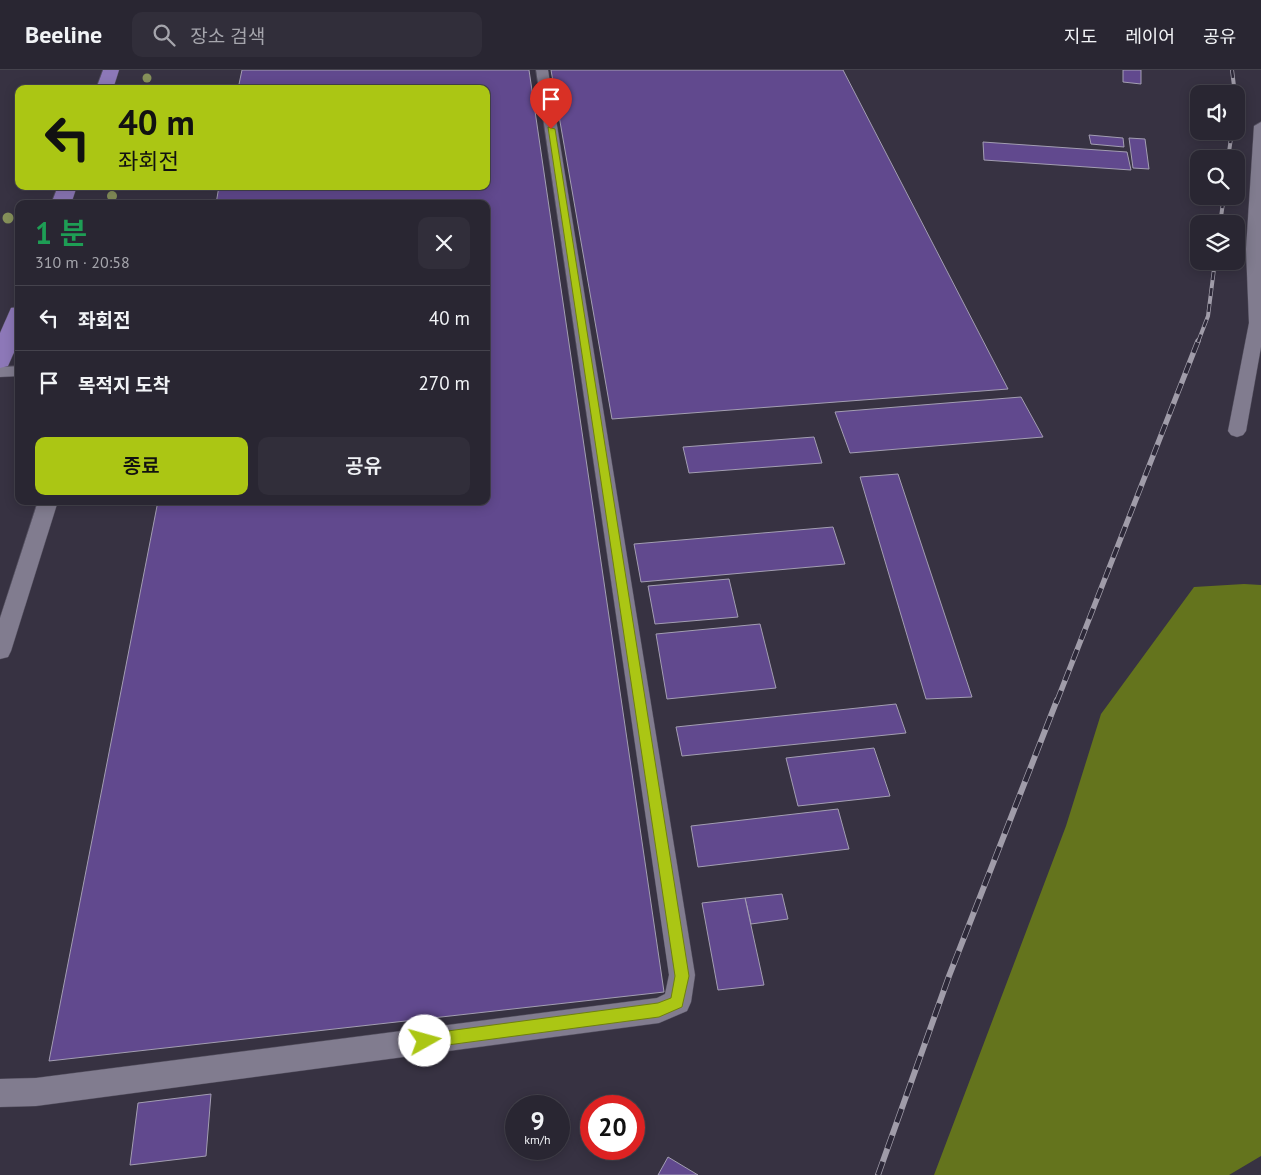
<!DOCTYPE html>
<html lang="ko">
<head>
<meta charset="utf-8">
<style>
  :root { --surface:#292632; --page:#312e3a; --text:#f1f3f6; --muted:#a5a5ac; --line:#45434d; --accent:#abc614 }
  body { margin:0; font-family:"PT Sans","Noto Sans KR",sans-serif; background:var(--page); color:var(--text); height:100vh; display:flex; flex-direction:column; font-size:19px; white-space:nowrap }
  * { box-sizing:border-box; margin:0 }
  p { font-size:16px; color:var(--muted) }
  .icon { flex:none; width:28px; height:28px; fill:none; stroke:currentColor; stroke-width:2; stroke-linecap:round; stroke-linejoin:round }
  .map { position:relative; flex:1; overflow:hidden }
  .details { position:absolute; left:15px; top:130px; width:475px; height:305px; display:flex; flex-direction:column; background:var(--surface); border-radius:10px; box-shadow:0 2px 12px #0003,0 0 0 1px var(--line) }
  .details>* { flex:none }
  .top-card { position:absolute; left:15px; top:15px; width:475px; height:105px; border-radius:10px; box-shadow:0 2px 12px #0003,0 0 0 1px var(--line); background:#abc614; color:#111; overflow:hidden }
  .buttons { position:absolute; left:1190px; top:15px; display:grid; gap:10px }
  .buttons a { display:grid; place-items:center; width:55px; height:55px; border-radius:10px; background:var(--surface); box-shadow:0 2px 12px #0003,0 0 0 1px var(--line); font-size:25px }
  .speed { position:absolute; left:505px; top:1025px; display:flex; gap:10px; font-size:25px; font-weight:700; text-align:center }
  .speed>* { display:grid; place-content:center; width:65px; height:65px; border-radius:50%; background:var(--surface); box-shadow:0 2px 12px #0003,0 0 0 1px var(--line); line-height:1 }
  .speed small { font-size:12px; font-weight:400 }
  .speed .limit { border:8px solid #d22; background:#fff; color:#111 }
  .pin { position:absolute; display:grid; place-items:center; width:42px; height:42px; color:#fff; margin:-51px -21px; border-radius:50% 50% 50% 0; rotate:-45deg; box-shadow:0 0 5px #0007 }
  .pin .icon { rotate:45deg }
  .me { position:absolute; width:55px; margin:-28px; rotate:83deg; stroke-linejoin:round; filter:drop-shadow(0 0 4px #0008) }
  .turn { display:flex; align-items:center; gap:18px; height:105px; padding:0 20px; font-size:22px }
  .turn .icon { width:65px; height:65px; stroke-width:2.5 }
  .turn b { display:block; font-size:35px; line-height:42px }
  .round { display:grid; place-items:center; flex:none; width:52px; height:52px; border-radius:10px; background:var(--page) }
  .overview { display:flex; align-items:center; justify-content:space-between; height:85px; padding:0 20px }
  h1 { font-size:30px; font-weight:600; line-height:38px; color:#1e9e55 }
  .cta { display:flex; gap:10px; margin-top:auto; padding:10px 20px }
  .cta a { flex:1; height:58px; border-radius:10px; background:var(--accent); color:#111; font-size:20px; font-weight:600; line-height:58px; text-align:center }
  .cta a+a { background:var(--page); color:var(--text) }
  ul { padding:0; list-style:none }
  li { display:flex; align-items:center; gap:15px; height:65px; padding:0 20px; border-top:1px solid var(--line) }
  li div { flex:1 }
  li b { display:block; font-size:19px }
  li em { font-style:normal }
  header { display:flex; align-items:center; gap:30px; box-sizing:border-box; height:70px; padding:0 25px; background:var(--surface); border-bottom:1px solid var(--line) }
  header strong { font-size:24px }
  nav { display:flex; gap:28px; margin-inline-start:auto; font-size:18px }
  .search { width:350px; height:45px; background:var(--page); display:flex; align-items:center; gap:12px; box-sizing:border-box; padding:0 18px; border-radius:10px; color:var(--muted); font-size:19px }
  .map>svg:first-child { display:block }
  .forest { fill:#64741d }
  .building { fill:#61498e; stroke:#a39eb2 }
  .lines { fill:none; stroke-linecap:round; stroke-linejoin:round }
  .service-casing { stroke:#524e5d; stroke-width:1 }
  .primary-casing { stroke:#524e5d; stroke-width:1 }
  .service { fill:#817c8f; fill-rule:evenodd }
  .primary { fill:#8d78b8; fill-rule:evenodd }
  .rail-far2-casing { stroke:#a09ca9; stroke-width:4 }
  .rail-far1-casing { stroke:#a09ca9; stroke-width:5.5 }
  .rail-casing { stroke:#a09ca9; stroke-width:6 }
  .rail-far2 { stroke:#2c2838; stroke-width:2.5; stroke-dasharray:8; stroke-linecap:butt }
  .rail-far1 { stroke:#2c2838; stroke-width:4; stroke-dasharray:11; stroke-linecap:butt }
  .rail { stroke:#2c2838; stroke-width:4.5; stroke-dasharray:14; stroke-linecap:butt }
  .tree { fill:#86915a }
  .route { fill:#abc614; stroke:#6f810d }
</style>
</head>
<body>
<header>
<strong>Beeline</strong>
<div class="search"><svg class="icon" aria-label="search" viewBox="0 0 24 24"><circle cx="10" cy="10" r="6"/><path d="M15 15l6 6"/></svg>장소 검색</div>
<nav><a>지도</a><a>레이어</a><a>공유</a></nav>
</header>
<div class="map">
<svg width="1261" height="1105" viewBox="0 0 1261 1105">
  <rect width="100%" height="100%" fill="#373242"/>
  <polygon class="forest" points="1244,514 1261,515 1261,1086 1229,1105 934,1105 1066,756 1101,644 1194,517"/>
  <g class="building">
    <polygon points="242,0 529,0 664,922 49,991 158,431 486,431 486,134 216,134 219,116 486,116 486,19 238,19"/>
    <polygon points="551,0 843,0 1008,319 612,349"/>
    <polygon points="1123,0 1141,0 1141,14 1123,12"/>
    <polygon points="1089,65 1123,68 1124,77 1091,74"/>
    <polygon points="1129,68 1145,69 1149,99 1133,98"/>
    <polygon points="983,72 1127,82 1131,100 984,90"/>
    <polygon points="1021,327 1043,367 850,383 835,342"/>
    <polygon points="814,367 822,393 689,403 683,377"/>
    <polygon points="898,404 972,627 926,629 860,407"/>
    <polygon points="833,457 845,494 641,512 634,474"/>
    <polygon points="729,509 738,547 655,554 648,516"/>
    <polygon points="760,554 776,618 667,629 656,564"/>
    <polygon points="896,634 906,663 682,686 676,657"/>
    <polygon points="874,678 890,726 798,736 786,688"/>
    <polygon points="838,739 849,779 698,797 691,756"/>
    <polygon points="782,824 788,849 751,854 745,828"/>
    <polygon points="745,828 764,915 718,920 702,833"/>
    <polygon points="211,1024 206,1086 130,1095 138,1033"/>
    <polygon points="668,1087 698,1105 658,1105"/>
  </g>
  <g class="lines">
    <g class="service-casing">
      <g id="service">
        <polygon points="536,0 548,0 695,905 691,932 687,941 659,953 36,1036 0,1037 0,1009 36,1008 657,928 665,924 669,905"/>
        <polygon points="1261,52 1261,277 1246,361 1243,365 1237,367 1231,365 1228,361 1249,253 1246,179 1254,56"/>
        <polygon points="19,296 19,306 0,307 0,297"/>
        <polygon points="38,431 58,431 11,581 8,587 0,589 0,548"/>
      </g>
    </g>
    <g class="primary-casing">
      <g id="primary">
        <polygon points="103,0 119,0 113,19 96,19"/>
        <polygon points="58,116 77,116 71,134 51,134"/>
        <polygon points="19,237 19,271 8,296 0,298 0,263 11,238"/>
      </g>
    </g>
    <use href="#service" class="service"/>
    <use href="#primary" class="primary"/>
    <g class="rail-far2-casing">
      <g id="rail-far2">
        <polyline points="1232,0 1235,24"/>
        <polyline points="1228,89 1232,61"/>
        <polyline points="1220,154 1224,126"/>
        <polyline points="1198,272 1208,246 1215,191"/>
      </g>
    </g>
    <g class="rail-far1-casing">
      <polyline id="rail-far1" points="1057,631 1198,271"/>
    </g>
    <g class="rail-casing">
      <polyline id="rail" points="878,1105 949,906 1057,630"/>
    </g>
    <use href="#rail-far2" class="rail-far2"/>
    <use href="#rail-far1" class="rail-far1"/>
    <use href="#rail" class="rail"/>
  </g>
  <g class="tree">
    <circle cx="147" cy="8" r="4.5"/>
    <circle cx="112" cy="126" r="5"/>
    <circle cx="8" cy="148" r="5.5"/>
  </g>
  <polygon class="route" points="548,57 555,59 689,906 682,937 659,947 425,978 420,976 418,971 420,966 425,964 658,933 671,928 675,906"/>
</svg>
<div class="buttons">
<a><svg class="icon" aria-label="sound" viewBox="0 0 24 24"><path d="M4 9h4l5-4v14l-5-4H4zM17 9q2 3 0 6"/></svg></a>
<a><svg class="icon" aria-label="search" viewBox="0 0 24 24"><circle cx="10" cy="10" r="6"/><path d="M15 15l6 6"/></svg></a>
<a><svg class="icon" aria-label="layers" viewBox="0 0 24 24"><path d="M12 4l9 5-9 5-9-5zM3 14l9 5 9-5"/></svg></a>
</div>
<div class="speed"><div>9<small>km/h</small></div><div class="limit">20</div></div>
<div class="pin" style="left:551px;top:59px;background:#d93025"><svg class="icon" aria-label="arrive" viewBox="0 0 24 24"><path d="M6 21V4h12l-3 4 3 4H6"/></svg></div>
<svg class="me" style="left:425px;top:971px" viewBox="-20 -20 40 40"><circle r="19" fill="#fff"/><path d="M0-13L10 11 0 6-10 11z" fill="#abc614"/></svg>
<div class="top-card">
<div class="turn"><svg class="icon" aria-label="left" viewBox="0 0 24 24"><path d="M17 20v-9H6M10 6l-5 5 5 5"/></svg><div><b>40 m</b>좌회전</div></div>
</div>
<section class="details">
<div class="overview"><div><h1>1 분</h1><p>310 m · 20:58</p></div><a class="round"><svg class="icon" aria-label="close" viewBox="0 0 24 24"><path d="M6 6l12 12M18 6L6 18"/></svg></a></div>
<ul>
<li><svg class="icon" aria-label="left" viewBox="0 0 24 24"><path d="M17 20v-9H6M10 6l-5 5 5 5"/></svg><div><b>좌회전</b></div><em>40 m</em></li>
<li><svg class="icon" aria-label="arrive" viewBox="0 0 24 24"><path d="M6 21V4h12l-3 4 3 4H6"/></svg><div><b>목적지 도착</b></div><em>270 m</em></li>
</ul>
<div class="cta"><a>종료</a><a>공유</a></div>
</section>
</div>
</body>
</html>
